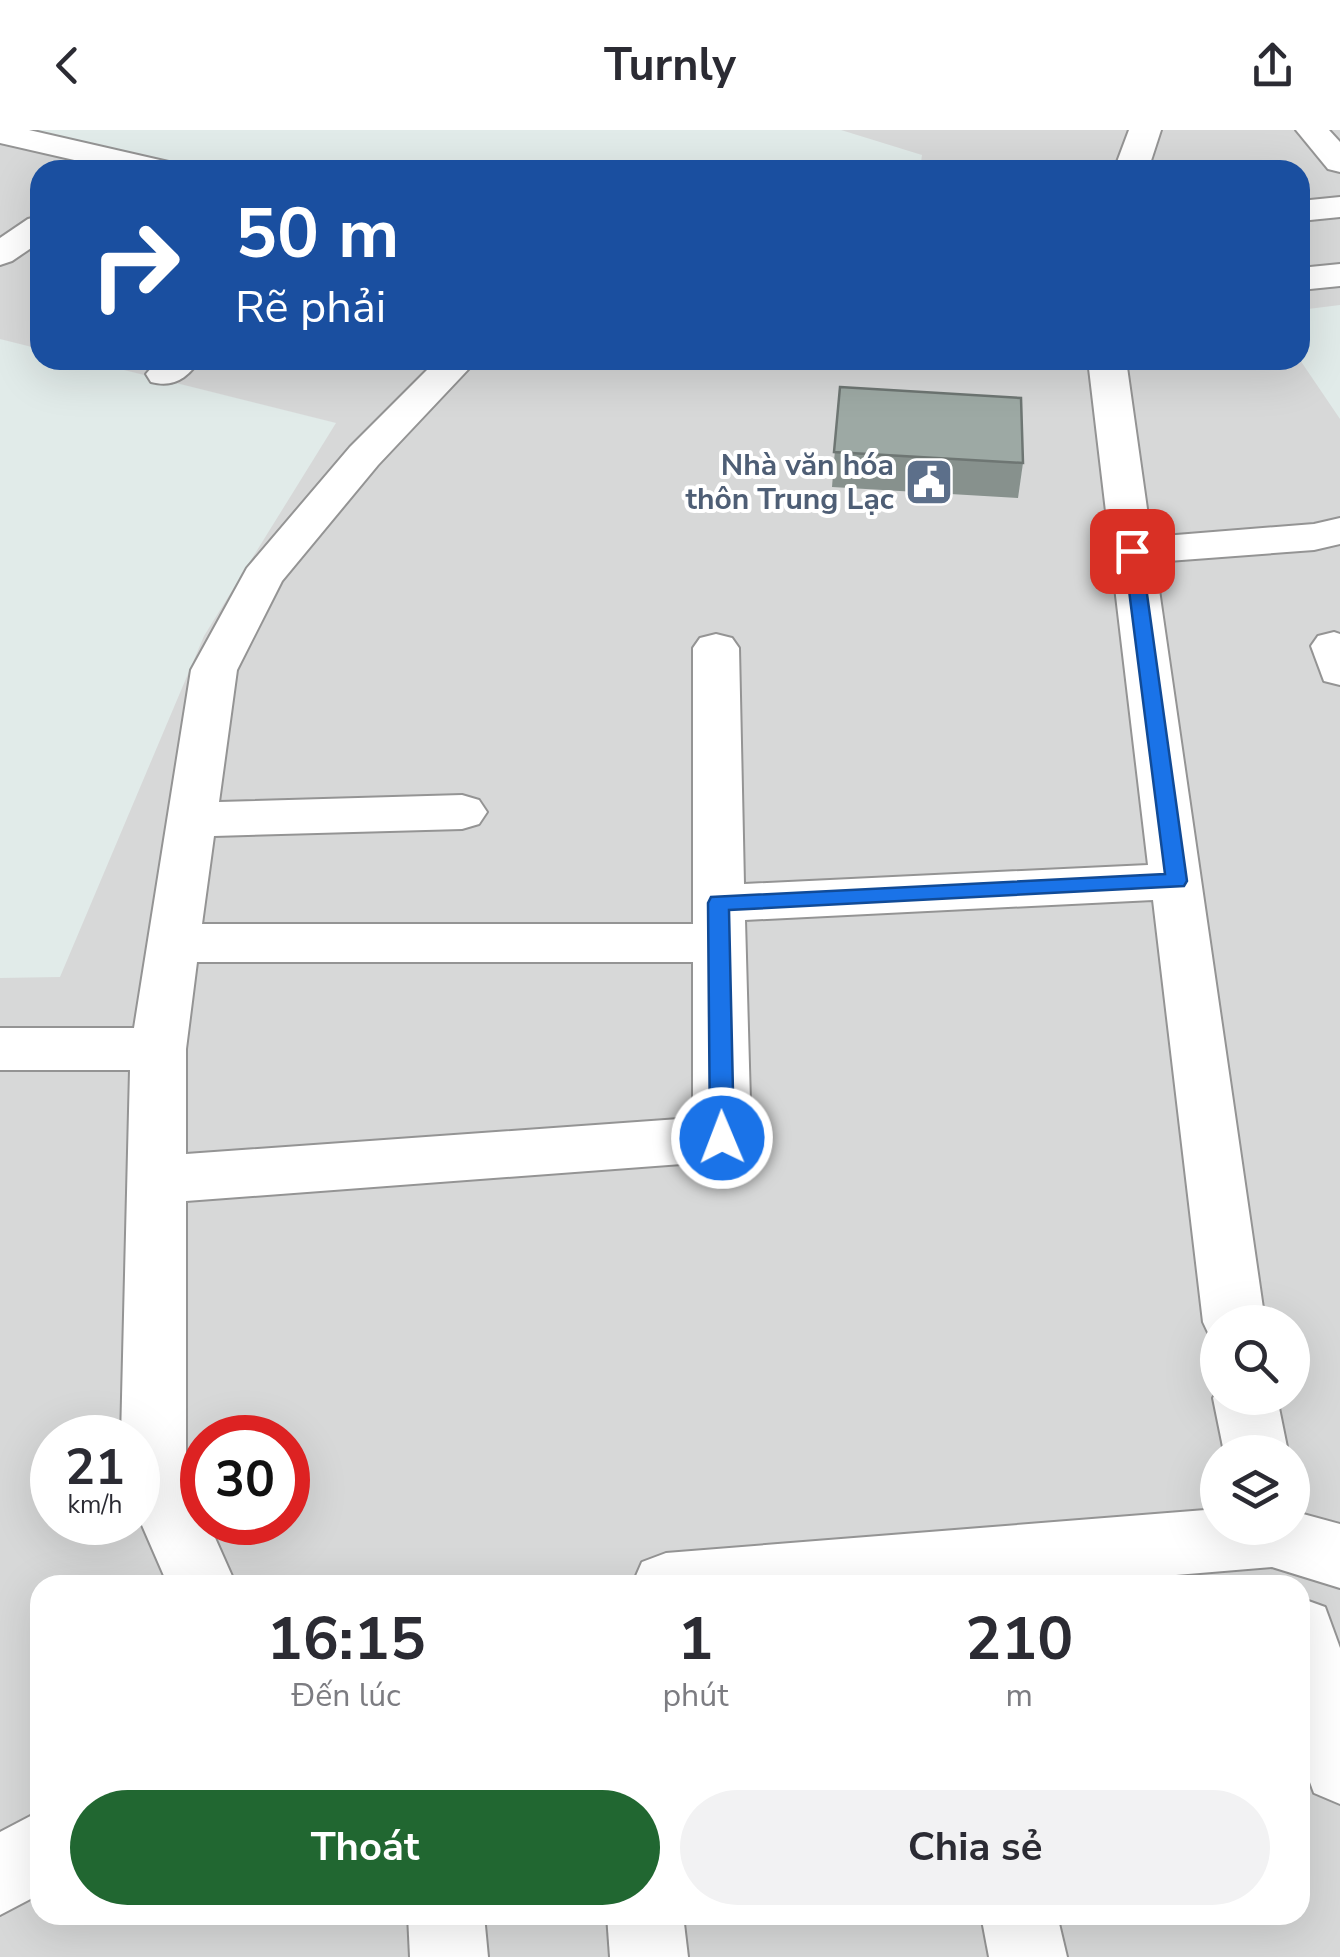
<!DOCTYPE html>
<html lang="vi">
<head>
<meta charset="utf-8">
<style>
  :root { --surface:#fff; --page:#f2f2f3; --text:#2b2b33; --muted:#7c7c81; --accent:#216731 }
  body { margin:0; font-family:"Nunito Sans",sans-serif; background:var(--page); color:var(--text); height:100vh; display:flex; flex-direction:column; font-size:38px; white-space:nowrap }
  * { box-sizing:border-box; margin:0 }
  p { font-size:32px; color:var(--muted) }
  .icon { flex:none; width:55px; height:55px; fill:none; stroke:currentColor; stroke-width:2; stroke-linecap:round; stroke-linejoin:round }
  .map { position:relative; flex:1; overflow:hidden }
  .details { position:absolute; left:30px; top:1445px; width:1280px; height:350px; display:flex; flex-direction:column; background:var(--surface); border-radius:30px; box-shadow:0 10px 40px #0002 }
  .details>* { flex:none }
  .top-card { position:absolute; left:30px; top:30px; width:1280px; height:210px; border-radius:30px; box-shadow:0 10px 40px #0002; background:#1a4fa0; color:#fff; overflow:hidden }
  .tools { position:absolute; left:1200px; top:1175px; display:grid; gap:20px }
  .tools a { display:grid; place-items:center; width:110px; height:110px; border-radius:50%; background:var(--surface); box-shadow:0 10px 40px #0002; font-size:50px }
  .speed { position:absolute; left:30px; top:1285px; display:flex; gap:20px; font-size:50px; font-weight:700; text-align:center }
  .speed>* { display:grid; place-content:center; width:130px; height:130px; border-radius:50%; background:var(--surface); box-shadow:0 10px 40px #0002; line-height:1 }
  .speed small { font-size:25px; font-weight:400 }
  .speed .limit { border:15px solid #d22; background:#fff; color:#111 }
  .pin { position:absolute; display:grid; place-items:center; width:85px; height:85px; color:#fff; margin:-42px; border-radius:20px; box-shadow:0 5px 15px #0006 }
  .me { position:absolute; width:110px; margin:-55px; rotate:359deg; stroke-linejoin:round; filter:drop-shadow(0 0 8px #0008) }
  .turn { display:flex; align-items:center; gap:35px; height:210px; padding:0 40px; font-size:45px }
  .turn .icon { width:130px; height:130px; stroke-width:2.5 }
  .turn b { display:block; font-size:70px; line-height:85px }
  .eta { display:flex; justify-content:space-evenly; align-items:center; height:170px; text-align:center }
  .eta b { font-size:60px; font-weight:700; line-height:70px }
  .primary-button { display:flex; gap:20px; margin-top:auto; padding:20px 40px }
  .primary-button a { flex:1; height:115px; border-radius:60px; background:var(--accent); color:#fff; font-size:40px; font-weight:700; line-height:115px; text-align:center }
  .primary-button a+a { background:var(--page); color:var(--text) }
  header { display:flex; justify-content:space-between; align-items:center; height:130px; padding:0 40px; background:var(--surface); font-size:45px; font-weight:700 }
  .map>svg:first-child { display:block }
  .residential { fill:#d7d8d8; fill-rule:evenodd }
  .lines { fill:none; stroke-linecap:round; stroke-linejoin:round }
  .street-casing { stroke:#949494; stroke-width:4 }
  .street { fill:#fff; fill-rule:evenodd }
  .wall { fill:#87918d }
  .building { fill:#9da9a4; stroke:#6e7673; stroke-width:2.5 }
  .route { fill:#1a73e8; stroke:#114b97; stroke-width:2.5 }
  .labels { text-anchor:middle; dominant-baseline:central; stroke-width:8; stroke-linejoin:round; paint-order:stroke }
  .far-service-label { font-size:30px; font-weight:bold; fill:#4e5e75; stroke:#fff; text-anchor:end }
</style>
</head>
<body>
<header><svg class="icon" aria-label="back" viewBox="0 0 24 24"><path d="M15 5l-7 7 7 7"/></svg>Turnly<svg class="icon" aria-label="share" viewBox="0 0 24 24"><path d="M12 15V3M7 8l5-5 5 5M5 13v7h14v-7"/></svg></header>
<div class="map">
<svg width="1340" height="1827" viewBox="0 0 1340 1827">
  <rect width="100%" height="100%" fill="#e1ebe9"/>
  <g class="residential">
    <polygon points="0,0 29,0 211,40 40,40 40,219 0,209"/>
    <polygon points="841,0 1340,0 1340,175 1300,180 1300,40 920,40 922,25"/>
    <path d="M84,230H1300L1340,289V1827H0V848L60,847L204,506L336,293ZM1218,1192H1292V1268H1218ZM52,1308H138V1392H52ZM202,1308H288V1392H202ZM1218,1322H1292V1398H1218ZM40,1455H1300V1785H40Z"/>
  </g>
  <g class="lines">
    <g class="street-casing">
      <g id="street">
        <polygon points="0,0 29,0 173,33 178,40 118,40 0,13"/>
        <polygon points="1129,0 1161,0 1148,40 1114,40"/>
        <polygon points="1296,0 1329,0 1340,12 1340,42 1328,39"/>
        <polygon points="1340,67 1340,87 1300,91 1300,71"/>
        <polygon points="40,86 40,112 12,131 0,135 0,108 28,89"/>
        <polygon points="1340,134 1340,156 1300,160 1300,138"/>
        <path d="M158,230H200C187,248 174,258 151,252L146,244Z"/>
        <path d="M437,230H477L378,335L282,451L237,540L219,672L462,665L479,670L487,682L479,694L462,699L214,706L202,794H693V518L700,508L716,504L732,508L739,518L744,754L1148,735L1088,230H1126L1151,407L1314,394L1340,388V414L1314,420L1155,432L1265,1192H1218V1213L1212,1211L1203,1192L1153,770L745,790L751,1008L742,1024L722,1031L186,1071V1336L202,1381V1392H208L236,1455H168L138,1386V1308H121L130,940H0V898H134L191,540L247,438L350,317ZM197,832H693V988L186,1024V919Z"/>
        <polygon points="1334,502 1340,504 1340,555 1324,551 1311,516 1318,506"/>
        <polygon points="1218,1259 1218,1268 1277,1268 1288,1322 1224,1322 1213,1268"/>
        <polygon points="1218,1379 1218,1398 1292,1398 1292,1381 1340,1394 1340,1458 1272,1437 1056,1455 632,1455 642,1432 666,1423"/>
        <polygon points="1300,1468 1325,1477 1340,1518 1340,1674 1314,1663 1300,1625"/>
        <polygon points="40,1681 40,1764 0,1785 0,1702"/>
        <polygon points="408,1785 484,1785 488,1827 410,1827"/>
        <polygon points="607,1785 683,1785 688,1827 610,1827"/>
        <polygon points="981,1785 1057,1785 1067,1827 989,1827"/>
      </g>
    </g>
    <use href="#street" class="street"/>
  </g>
  <polygon class="wall" points="840,257 1023,333 1018,368 832,357"/>
  <polygon class="building" points="840,257 1021,268 1023,333 834,322"/>
  <polygon class="route" points="1132,416 1141,421 1187,751 1184,756 729,780 734,1008 730,1014 713,1014 710,1008 708,773 711,767 1165,744 1124,421"/>
  <defs>
    <g id="civic-square" transform="scale(2.5)"><rect x="-9" y="-9" width="18" height="18" rx="4" fill="#5c6f8a" stroke="#fff"/><path d="M-.6-6.5H3V-4.5H.6V-3L4-1V1h2V6H-6V1h2V-1L-.6-3ZM-1.2 2.5V6h2.4V2.5Z" fill="#fff"/></g>
  </defs>
  <g fill-rule="evenodd">
    <use href="#civic-square" x="929" y="352"/>
  </g>
  <g class="labels">
    <g class="far-service-label">
      <text x="894" y="335">Nhà văn hóa<tspan x="894" dy="34">thôn Trung Lạc</tspan></text>
    </g>
  </g>
</svg>
<div class="tools">
<a><svg class="icon" aria-label="search" viewBox="0 0 24 24"><circle cx="10" cy="10" r="6"/><path d="M15 15l6 6"/></svg></a>
<a><svg class="icon" aria-label="layers" viewBox="0 0 24 24"><path d="M12 4l9 5-9 5-9-5zM3 14l9 5 9-5"/></svg></a>
</div>
<div class="speed"><div>21<small>km/h</small></div><div class="limit">30</div></div>
<div class="pin" style="left:1132px;top:421px;background:#d93025"><svg class="icon" aria-label="arrive" viewBox="0 0 24 24"><path d="M6 21V4h12l-3 4 3 4H6"/></svg></div>
<svg class="me" style="left:722px;top:1008px" viewBox="-20 -20 40 40"><circle r="17" fill="#1a73e8" stroke="#fff" stroke-width="3"/><path d="M0-11L8 9 0 5-8 9z" fill="#fff"/></svg>
<div class="top-card">
<div class="turn"><svg class="icon" aria-label="right" viewBox="0 0 24 24"><path d="M7 20v-9h11M14 6l5 5-5 5"/></svg><div><b>50 m</b>Rẽ phải</div></div>
</div>
<section class="details">
<div class="eta">
<div><b>16:15</b><p>Đến lúc</p></div>
<div><b>1</b><p>phút</p></div>
<div><b>210</b><p>m</p></div>
</div>
<div class="primary-button"><a>Thoát</a><a>Chia sẻ</a></div>
</section>
</div>
</body>
</html>
